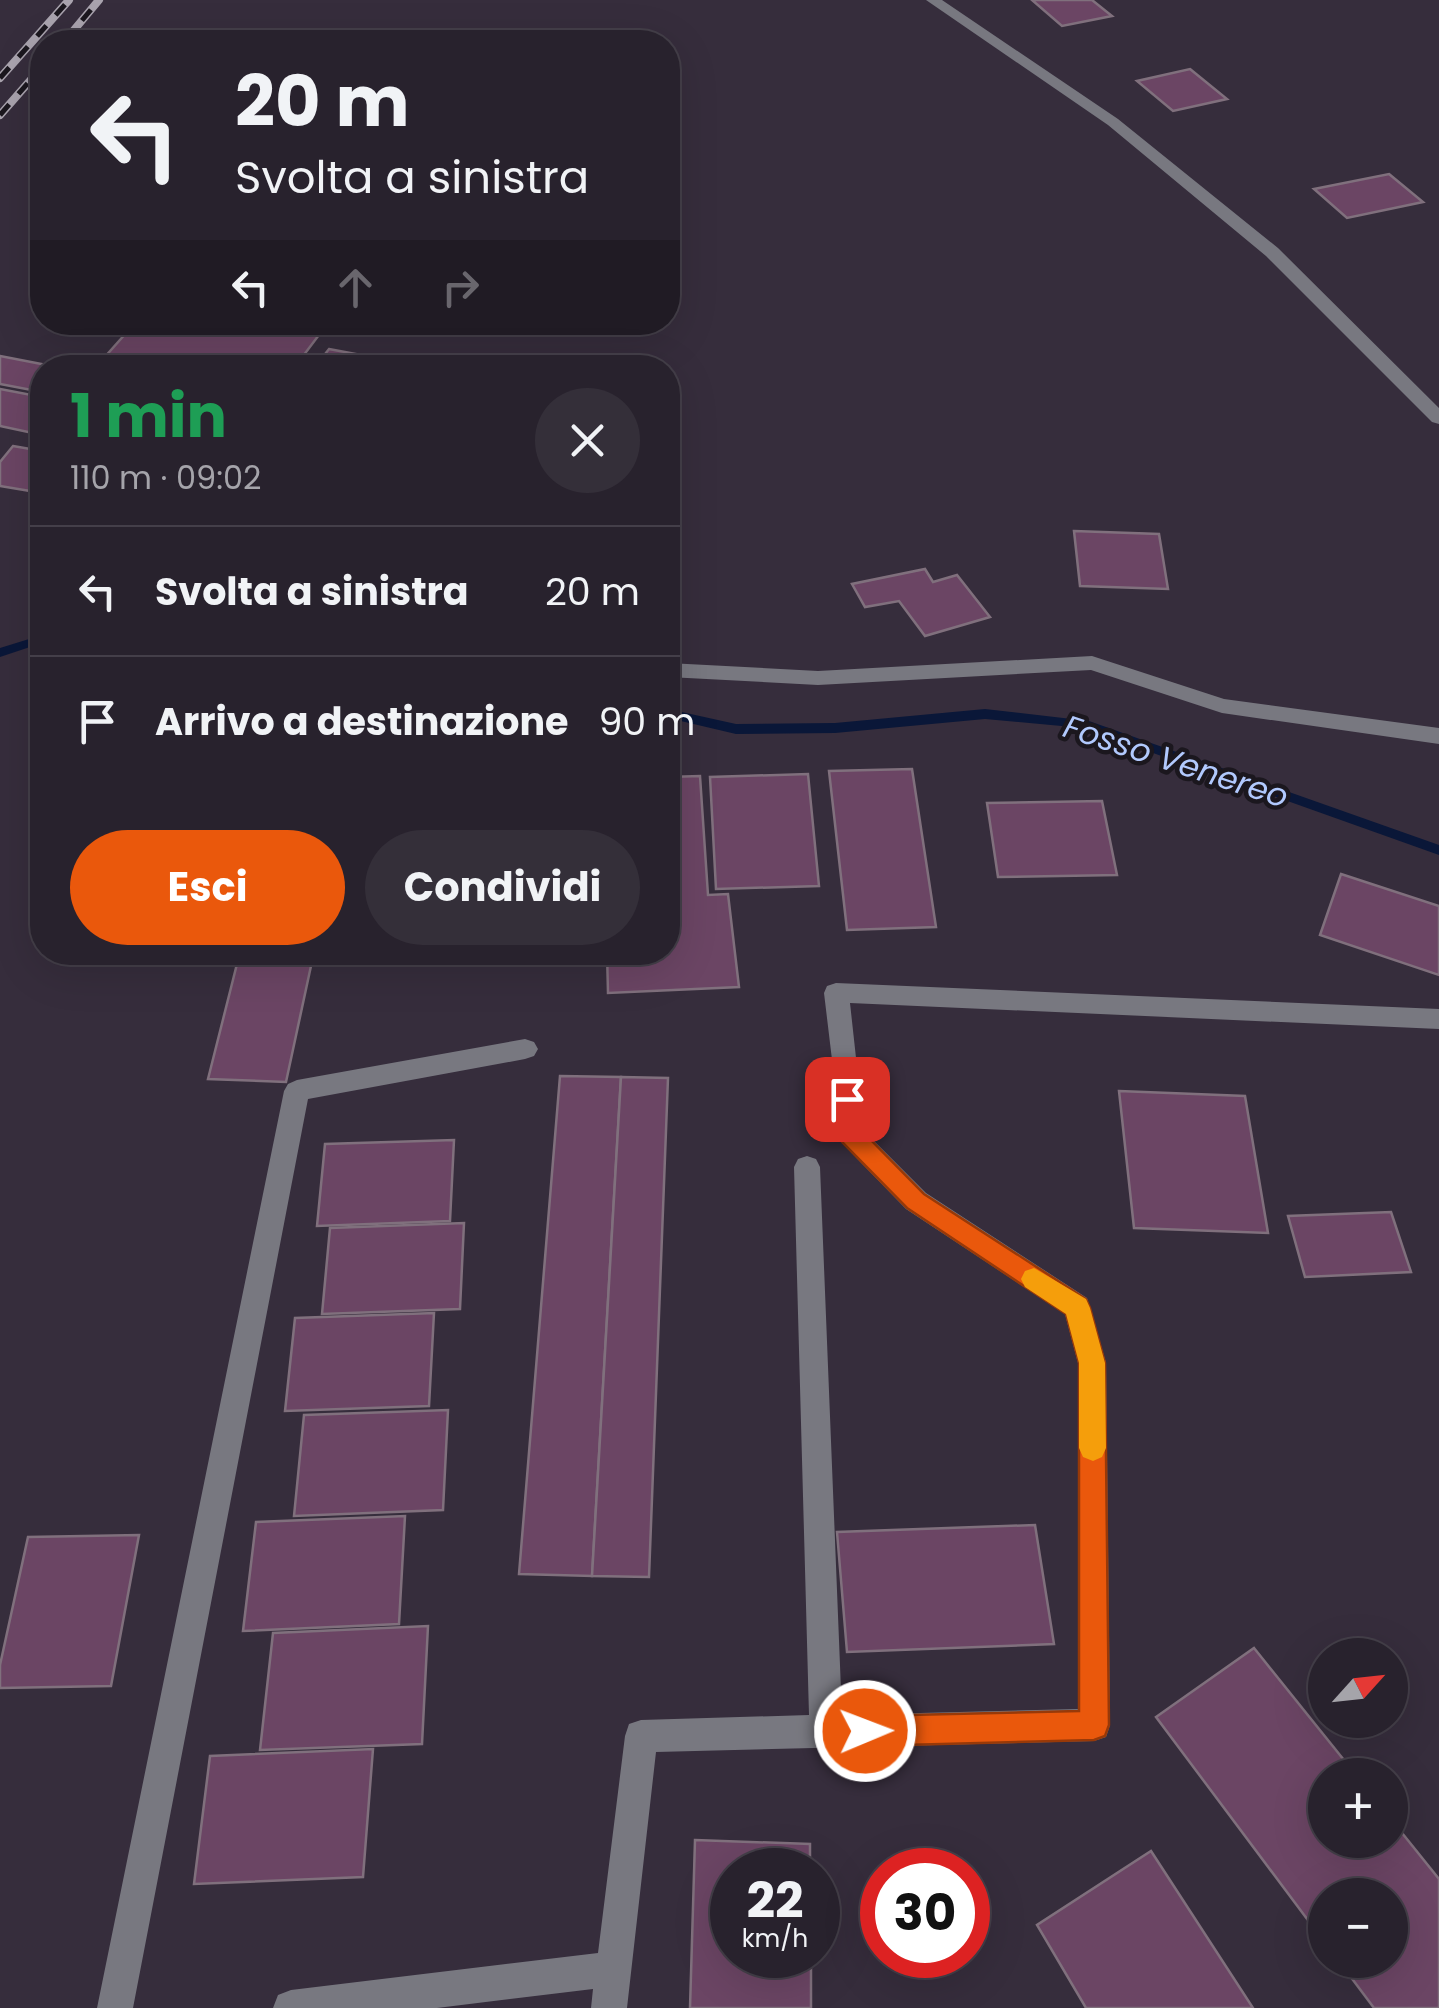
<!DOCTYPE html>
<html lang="it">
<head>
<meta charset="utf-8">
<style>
  :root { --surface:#28222d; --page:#342f39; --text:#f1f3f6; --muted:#a5a4aa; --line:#443f49; --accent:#ea580c }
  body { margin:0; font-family:Poppins,sans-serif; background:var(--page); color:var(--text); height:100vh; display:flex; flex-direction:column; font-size:38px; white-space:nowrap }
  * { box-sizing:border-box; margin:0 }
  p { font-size:32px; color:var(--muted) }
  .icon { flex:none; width:55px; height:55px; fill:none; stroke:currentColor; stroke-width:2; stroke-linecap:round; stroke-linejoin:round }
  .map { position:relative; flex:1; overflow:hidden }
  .drawer { position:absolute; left:30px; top:355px; width:650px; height:610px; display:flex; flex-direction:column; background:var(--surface); border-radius:40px; box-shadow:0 10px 40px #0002,0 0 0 2px var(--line) }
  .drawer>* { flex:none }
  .top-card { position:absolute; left:30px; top:30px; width:650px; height:305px; border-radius:40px; box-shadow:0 10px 40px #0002,0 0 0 2px var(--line); background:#28222d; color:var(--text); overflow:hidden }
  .needle { width:65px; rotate:63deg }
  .buttons { position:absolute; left:1308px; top:1638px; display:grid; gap:20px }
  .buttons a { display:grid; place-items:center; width:100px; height:100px; border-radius:50%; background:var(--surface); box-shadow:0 10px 40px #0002,0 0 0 2px var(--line); font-size:50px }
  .speed { position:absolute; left:710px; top:1848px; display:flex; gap:20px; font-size:50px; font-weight:700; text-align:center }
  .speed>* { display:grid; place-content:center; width:130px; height:130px; border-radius:50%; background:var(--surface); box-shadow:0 10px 40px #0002,0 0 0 2px var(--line); line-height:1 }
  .speed small { font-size:25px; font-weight:400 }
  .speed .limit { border:15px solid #d22; background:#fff; color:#111 }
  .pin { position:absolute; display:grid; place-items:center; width:85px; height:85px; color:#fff; margin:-42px; border-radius:20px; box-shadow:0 5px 15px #0006 }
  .me { position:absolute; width:110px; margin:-55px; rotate:89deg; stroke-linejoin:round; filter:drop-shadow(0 0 8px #0008) }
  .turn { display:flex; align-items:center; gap:35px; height:210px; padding:0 40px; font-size:45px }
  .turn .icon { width:130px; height:130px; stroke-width:2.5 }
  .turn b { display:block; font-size:70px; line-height:85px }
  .lanes { display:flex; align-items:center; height:95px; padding:0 40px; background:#0003; justify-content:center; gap:50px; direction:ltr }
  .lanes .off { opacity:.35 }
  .round { display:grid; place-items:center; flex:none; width:105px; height:105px; border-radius:52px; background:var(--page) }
  .headline { display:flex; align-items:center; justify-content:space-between; height:170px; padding:0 40px }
  h1 { font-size:60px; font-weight:700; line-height:75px; color:#1e9e55 }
  .button { display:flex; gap:20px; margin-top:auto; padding:20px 40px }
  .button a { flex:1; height:115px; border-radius:60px; background:var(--accent); color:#fff; font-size:40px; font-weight:700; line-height:115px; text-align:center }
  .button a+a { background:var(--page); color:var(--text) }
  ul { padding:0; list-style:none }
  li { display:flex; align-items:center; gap:30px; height:130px; padding:0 40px; border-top:2px solid var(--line) }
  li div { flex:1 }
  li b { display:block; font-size:38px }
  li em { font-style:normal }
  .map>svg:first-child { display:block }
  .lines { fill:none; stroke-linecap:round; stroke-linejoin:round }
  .stream { fill:#0a1738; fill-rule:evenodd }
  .building { fill:#6b4564; stroke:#80707d; stroke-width:2.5 }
  .minor { fill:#787880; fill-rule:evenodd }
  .rail-casing { stroke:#a9a3ae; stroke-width:8 }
  .rail { stroke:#1b171e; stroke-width:5; stroke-dasharray:14; stroke-linecap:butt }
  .route { fill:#ea580c; stroke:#983908; stroke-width:2.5 }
  .slow { fill:#f59e0b }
  .labels { text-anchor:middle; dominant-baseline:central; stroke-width:9; stroke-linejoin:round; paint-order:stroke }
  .water-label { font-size:32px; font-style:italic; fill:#b1c9fd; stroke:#1b171e }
</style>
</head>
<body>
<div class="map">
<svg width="1439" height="2008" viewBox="0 0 1439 2008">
  <rect width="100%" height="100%" fill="#362d3c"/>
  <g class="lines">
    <g class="stream">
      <polygon points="42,635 42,643 0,657 0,648"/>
      <polygon points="985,709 1089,721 1439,845 1439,855 1083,728 985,719 835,733 736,734 668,718 668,709 736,724 835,723"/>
    </g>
  </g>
  <g class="building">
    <polygon points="1032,0 1092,0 1112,16 1062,26"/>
    <polygon points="1190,69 1227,99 1173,111 1137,81"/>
    <polygon points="1389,174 1423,202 1347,218 1314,189"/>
    <polygon points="136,322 296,322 325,327 294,368 95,368"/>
    <polygon points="329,349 430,368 314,368"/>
    <polygon points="0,356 62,368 42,368 42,392 0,384"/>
    <polygon points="0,389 42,397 42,435 0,426"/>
    <polygon points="13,446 42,451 42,493 0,486 0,462"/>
    <polygon points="1074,531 1159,534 1168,589 1080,586"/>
    <polygon points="925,569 933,582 957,575 990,617 925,636 899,601 865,607 852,584"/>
    <polygon points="912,769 936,927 847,930 829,771"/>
    <polygon points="808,774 819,886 716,889 710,777"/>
    <polygon points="700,776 708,895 728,894 739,987 608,993 607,952 668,952 668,777"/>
    <polygon points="1102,801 1117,875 998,877 987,803"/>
    <polygon points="1341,874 1439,906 1439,975 1320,935"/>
    <polygon points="240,952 314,952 286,1082 208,1079"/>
    <polygon points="560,1076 621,1077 592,1576 519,1574"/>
    <polygon points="621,1077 668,1078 649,1577 592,1576"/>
    <polygon points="1119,1091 1245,1096 1268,1233 1134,1228"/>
    <polygon points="454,1140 450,1221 317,1226 325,1144"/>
    <polygon points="1391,1212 1411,1272 1305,1277 1288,1216"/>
    <polygon points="464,1223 460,1309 322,1314 330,1228"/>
    <polygon points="434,1313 429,1406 285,1411 295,1318"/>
    <polygon points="448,1410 443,1510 294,1516 304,1415"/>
    <polygon points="405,1516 399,1624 243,1631 256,1522"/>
    <polygon points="1035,1525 1054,1644 847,1652 837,1532"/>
    <polygon points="139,1535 111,1686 0,1688 0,1665 28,1537"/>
    <polygon points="428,1626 422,1744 260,1750 273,1633"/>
    <polygon points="1254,1648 1356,1775 1325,1775 1325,1840 1390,1840 1390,1818 1439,1879 1439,2008 1374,2008 1338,1960 1390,1960 1390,1895 1325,1895 1325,1943 1156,1717"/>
    <polygon points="373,1749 363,1877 194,1884 210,1756"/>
    <polygon points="695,1840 810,1844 810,1870 732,1870 732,1955 811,1955 811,2008 690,2008"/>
    <polygon points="1151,1851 1253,2008 1086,2008 1037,1925"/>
  </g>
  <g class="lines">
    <g class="minor">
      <polygon points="926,0 942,0 1118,119 1278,248 1439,408 1439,424 1432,422 1266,256 1108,125"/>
      <polygon points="1092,656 1224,699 1439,728 1439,744 1222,713 1091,670 818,685 668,677 668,663 818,671"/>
      <polygon points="836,983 1439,1009 1439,1029 850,1003 864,1131 926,1193 1087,1298 1106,1363 1110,1725 1106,1737 1094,1741 656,1752 627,2008 591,2008 593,1989 437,2008 273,2008 278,1995 291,1990 598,1953 625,1736 629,1724 641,1720 809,1715 794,1167 798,1159 807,1156 816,1159 820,1167 842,1715 1078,1709 1078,1363 1065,1314 906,1209 842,1143 824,993 827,986"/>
      <polygon points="525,1039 534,1042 538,1049 534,1056 525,1059 308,1099 133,2008 97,2008 284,1091 288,1084 297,1080"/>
    </g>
    <g class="rail-casing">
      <g id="rail">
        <polyline points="64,42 99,0"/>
        <polyline points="0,78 69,0"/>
        <polyline points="0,115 42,67"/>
      </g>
    </g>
    <use href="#rail" class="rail"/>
  </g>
  <polygon class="route" points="847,1090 859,1099 862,1131 924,1194 1086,1299 1090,1308 1105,1363 1109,1725 1105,1736 1094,1740 865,1746 854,1741 850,1731 854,1720 865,1716 1079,1711 1079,1363 1066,1314 907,1208 842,1142 835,1099"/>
  <polygon class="slow" points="1034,1268 1086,1299 1090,1308 1105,1363 1106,1448 1102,1457 1093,1461 1083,1457 1079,1448 1079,1363 1066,1314 1025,1287 1021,1279 1025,1271"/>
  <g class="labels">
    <g class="water-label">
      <text transform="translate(1176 761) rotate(18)">Fosso Venereo</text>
    </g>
  </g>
</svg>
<div class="buttons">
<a><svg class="needle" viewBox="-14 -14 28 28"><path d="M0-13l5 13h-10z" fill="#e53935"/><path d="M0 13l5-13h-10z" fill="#a5a4aa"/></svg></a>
<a>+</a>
<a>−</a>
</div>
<div class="speed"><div>22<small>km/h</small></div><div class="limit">30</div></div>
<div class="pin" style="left:847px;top:1099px;background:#d93025"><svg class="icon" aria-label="arrive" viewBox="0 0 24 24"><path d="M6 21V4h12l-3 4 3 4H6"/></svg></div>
<svg class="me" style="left:865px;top:1731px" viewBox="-20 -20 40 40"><circle r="17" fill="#ea580c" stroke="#fff" stroke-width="3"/><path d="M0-11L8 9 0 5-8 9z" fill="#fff"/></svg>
<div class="top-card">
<div class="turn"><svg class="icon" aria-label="left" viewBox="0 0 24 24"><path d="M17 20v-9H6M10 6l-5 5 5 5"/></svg><div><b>20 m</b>Svolta a sinistra</div></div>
<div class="lanes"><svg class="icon" aria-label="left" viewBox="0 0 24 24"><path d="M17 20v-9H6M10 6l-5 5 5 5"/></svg><svg class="icon off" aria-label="ahead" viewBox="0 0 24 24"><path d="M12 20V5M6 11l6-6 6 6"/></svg><svg class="icon off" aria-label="right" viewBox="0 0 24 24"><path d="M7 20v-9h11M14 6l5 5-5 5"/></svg></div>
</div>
<section class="drawer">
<div class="headline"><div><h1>1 min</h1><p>110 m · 09:02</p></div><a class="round"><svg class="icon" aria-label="close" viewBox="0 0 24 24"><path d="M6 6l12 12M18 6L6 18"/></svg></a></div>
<ul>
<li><svg class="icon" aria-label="left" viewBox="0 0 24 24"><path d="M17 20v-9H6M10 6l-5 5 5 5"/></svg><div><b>Svolta a sinistra</b></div><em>20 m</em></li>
<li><svg class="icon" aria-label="arrive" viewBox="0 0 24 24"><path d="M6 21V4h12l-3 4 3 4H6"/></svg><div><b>Arrivo a destinazione</b></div><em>90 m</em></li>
</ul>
<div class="button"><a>Esci</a><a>Condividi</a></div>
</section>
</div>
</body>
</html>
